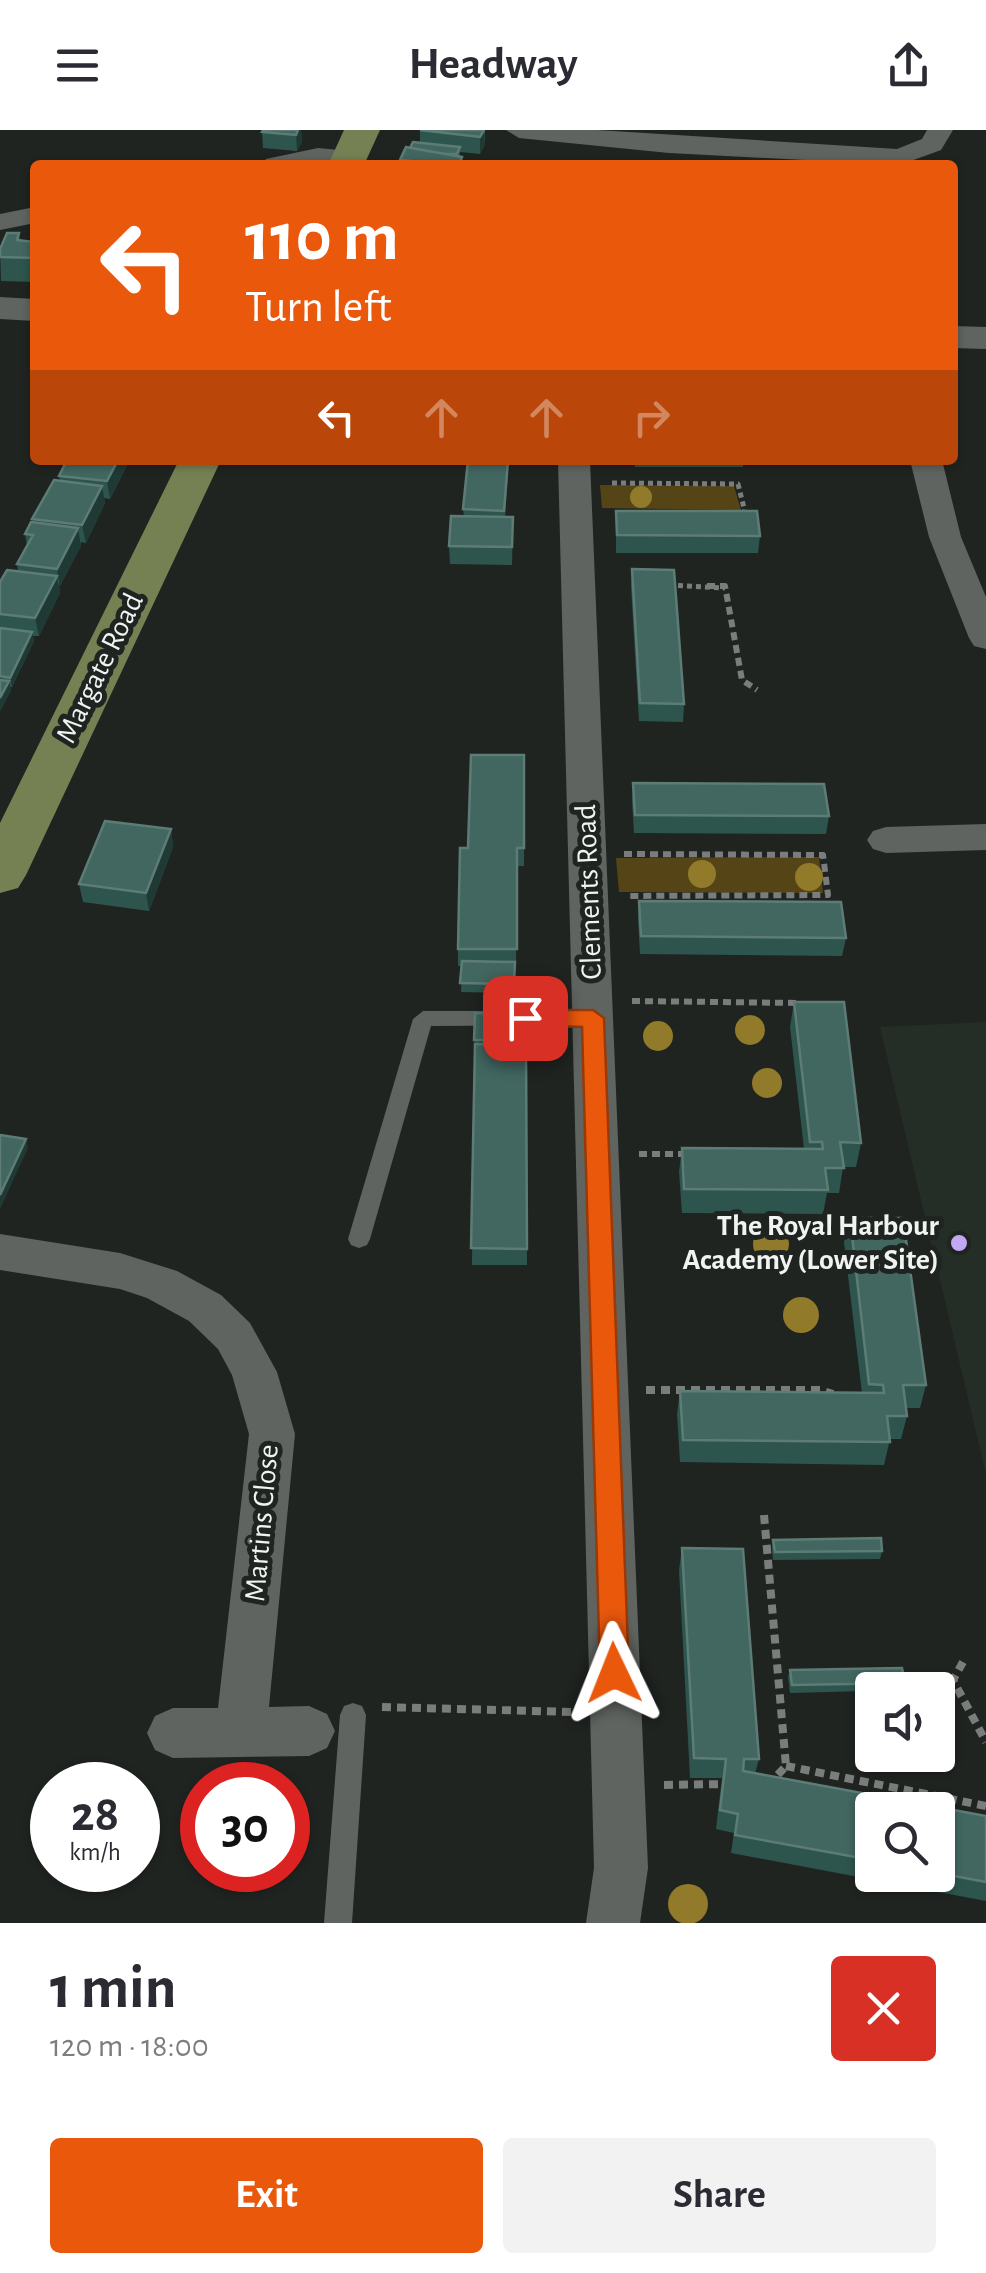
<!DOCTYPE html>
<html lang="en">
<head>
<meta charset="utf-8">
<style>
  :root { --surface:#fff; --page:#f2f2f3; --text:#2b2b33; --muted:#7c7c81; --accent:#ea580c }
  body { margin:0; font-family:"Alegreya Sans",sans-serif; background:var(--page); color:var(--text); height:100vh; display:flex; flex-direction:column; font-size:38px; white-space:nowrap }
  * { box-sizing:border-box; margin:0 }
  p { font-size:32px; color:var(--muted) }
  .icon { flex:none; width:55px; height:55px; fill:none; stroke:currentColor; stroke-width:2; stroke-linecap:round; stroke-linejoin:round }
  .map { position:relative; height:1793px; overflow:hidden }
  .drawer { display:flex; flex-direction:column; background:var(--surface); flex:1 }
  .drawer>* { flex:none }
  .guide { position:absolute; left:30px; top:30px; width:928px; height:305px; border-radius:10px; box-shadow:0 2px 8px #0004; background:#ea580c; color:#fff; overflow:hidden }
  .tools { position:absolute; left:855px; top:1542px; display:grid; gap:20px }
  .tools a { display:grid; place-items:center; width:100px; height:100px; border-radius:10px; background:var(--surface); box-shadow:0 2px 8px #0004; font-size:50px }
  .speed { position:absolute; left:30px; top:1632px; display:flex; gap:20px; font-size:50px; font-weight:700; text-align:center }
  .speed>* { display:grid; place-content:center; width:130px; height:130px; border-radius:50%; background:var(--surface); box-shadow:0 2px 8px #0004; line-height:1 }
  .speed small { font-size:25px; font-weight:400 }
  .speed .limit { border:15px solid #d22; background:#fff; color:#111 }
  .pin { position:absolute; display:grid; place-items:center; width:85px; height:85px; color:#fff; margin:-42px; border-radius:20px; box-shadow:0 5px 15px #0006 }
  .me { position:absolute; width:110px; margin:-55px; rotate:358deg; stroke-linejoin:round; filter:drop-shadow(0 0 8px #0008) }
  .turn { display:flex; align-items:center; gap:35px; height:210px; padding:0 50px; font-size:45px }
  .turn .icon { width:130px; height:130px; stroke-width:2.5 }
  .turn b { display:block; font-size:70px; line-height:85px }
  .lanes { display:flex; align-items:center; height:95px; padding:0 50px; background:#0003; justify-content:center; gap:50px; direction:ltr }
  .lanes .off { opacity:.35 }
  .round { display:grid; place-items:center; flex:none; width:105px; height:105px; border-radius:10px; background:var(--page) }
  .overview { display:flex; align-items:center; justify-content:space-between; height:170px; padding:0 50px }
  h1 { font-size:60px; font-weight:700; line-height:75px }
  .cta { display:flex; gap:20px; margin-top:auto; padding:20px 50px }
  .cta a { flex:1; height:115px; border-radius:10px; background:var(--accent); color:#fff; font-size:40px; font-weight:700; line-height:115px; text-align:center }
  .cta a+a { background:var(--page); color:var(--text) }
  header { display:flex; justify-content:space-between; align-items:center; height:130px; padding:0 50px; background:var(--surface); font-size:45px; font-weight:700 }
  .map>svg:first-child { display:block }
  .built { fill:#242d26 }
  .green { fill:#554516 }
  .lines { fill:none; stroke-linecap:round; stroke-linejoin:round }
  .path-far2 { stroke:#7a7d7b; stroke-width:5; stroke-dasharray:5 4; stroke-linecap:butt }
  .path-far1 { stroke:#7a7d7b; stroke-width:6; stroke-dasharray:8 5; stroke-linecap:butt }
  .path { stroke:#7a7d7b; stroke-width:8; stroke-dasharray:9 6; stroke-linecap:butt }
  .service { fill:#606460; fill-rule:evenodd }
  .minor { fill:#606460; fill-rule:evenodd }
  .tertiary { fill:#606460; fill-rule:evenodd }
  .primary { fill:#768153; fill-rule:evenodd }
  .tree { fill:#917a2a }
  .wall { fill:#2d554e; fill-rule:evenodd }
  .shaded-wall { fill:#1f3a35 }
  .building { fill:#426660; stroke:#5d7c76; stroke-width:2.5 }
  .route { fill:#ea580c; stroke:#983908; stroke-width:2.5 }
  .poi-dot { fill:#c2a8f3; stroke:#202421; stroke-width:4 }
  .labels { text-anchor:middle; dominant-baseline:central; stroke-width:10; stroke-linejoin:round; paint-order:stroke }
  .street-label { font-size:30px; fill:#f0f3f1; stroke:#202421 }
  .poi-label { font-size:30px; font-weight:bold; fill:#f0f3f1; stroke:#202421; text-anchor:end }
</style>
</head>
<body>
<header><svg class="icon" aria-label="menu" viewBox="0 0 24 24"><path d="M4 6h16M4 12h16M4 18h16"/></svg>Headway<svg class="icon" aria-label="share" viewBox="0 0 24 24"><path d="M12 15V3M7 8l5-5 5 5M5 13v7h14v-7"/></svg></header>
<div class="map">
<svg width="986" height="1793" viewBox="0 0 986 1793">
  <rect width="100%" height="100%" fill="#202421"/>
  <polygon class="built" points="986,892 986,1344 880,897"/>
  <g class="green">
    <polygon points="600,355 734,356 741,380 602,378"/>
    <polygon points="819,727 823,763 619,762 616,728"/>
  </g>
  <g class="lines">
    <g class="path-far2">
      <polyline points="612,353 738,354 745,382 738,382"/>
      <polyline points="669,455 725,458"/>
    </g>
    <g class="path-far1">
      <polyline points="707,456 725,456 742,550 757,560"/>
      <polyline points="624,724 823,725 828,765 626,766"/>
      <polyline points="632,871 800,873"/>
      <polyline points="639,1024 686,1024"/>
    </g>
    <g class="path">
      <polyline points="646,1260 820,1260 833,1264"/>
      <polyline points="764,1385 786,1636 771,1652"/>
      <polyline points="963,1532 953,1550 986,1612"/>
      <polyline points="382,1577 574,1582"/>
      <polyline points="786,1636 986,1676"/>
      <polyline points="664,1655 726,1654"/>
    </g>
    <g class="service">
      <polygon points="423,881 593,881 603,888 593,895 431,896 370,1109 367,1115 359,1118 351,1115 348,1109 413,889"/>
      <polygon points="353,1573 362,1576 366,1585 352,1793 324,1793 340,1585 344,1576"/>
    </g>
    <g class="minor">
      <polygon points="506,0 597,0 897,19 922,9 927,0 953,0 941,20 900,35 669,23 519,8"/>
      <polygon points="318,18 349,21 362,29 357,35 262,35 266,29"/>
      <polygon points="35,77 35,93 0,100 0,84"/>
      <polygon points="558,330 590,330 648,1738 640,1793 586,1793 594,1738"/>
      <polygon points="910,330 942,330 961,407 986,467 986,519 974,516 969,508 929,407"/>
      <polygon points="986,694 986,720 886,723 873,719 867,710 873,701 886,697"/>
      <polygon points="0,1104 120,1123 177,1141 221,1165 250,1193 277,1242 295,1304 269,1577 309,1576 327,1584 335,1601 327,1618 309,1626 173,1628 155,1620 147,1603 155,1586 173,1578 218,1578 249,1304 232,1245 218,1219 189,1191 147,1168 120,1159 0,1140"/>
    </g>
    <g class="tertiary">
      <polygon points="0,167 35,169 35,191 0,189"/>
      <polygon points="952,196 986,197 986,219 952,218"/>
    </g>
    <g class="primary">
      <polygon points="344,0 380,0 364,35 328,35"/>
      <polygon points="179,330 221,330 26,745 18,758 0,763 0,693"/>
    </g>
  </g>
  <g class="tree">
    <circle cx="641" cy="367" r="11"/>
    <circle cx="702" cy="744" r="14"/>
    <circle cx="809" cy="747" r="14"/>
    <circle cx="750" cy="900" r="15"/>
    <circle cx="658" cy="906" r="15"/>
    <circle cx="767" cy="953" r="15"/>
    <circle cx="771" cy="1114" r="18"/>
    <circle cx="801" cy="1185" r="18"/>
    <circle cx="688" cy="1774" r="20"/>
  </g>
  <g class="wall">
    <polygon points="301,0 302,11 297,21 263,18 262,2"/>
    <polygon points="420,0 485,0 485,14 480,24 460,22 460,27 462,35 400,35 400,30 410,18 420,13"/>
    <polygon points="19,103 20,110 35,112 35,152 1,151 0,115 1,118"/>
    <polygon points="509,330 505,387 513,387 512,435 450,434 449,416 464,386 463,379"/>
    <polygon points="635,330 744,330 743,337 635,337"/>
    <polygon points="129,331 110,369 104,368 105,373 86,413 81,412 81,416 59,456 60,463 39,506 33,506 34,511 12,557 10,557 11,560 0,581 0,452 18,441 17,434 27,416 25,404 33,393 32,389 60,351 59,346"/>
    <polygon points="616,381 760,406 758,423 616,423"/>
    <polygon points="632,439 684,574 683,592 639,591 631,457"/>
    <polygon points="524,625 524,736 517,736 516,837 515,837 514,863 461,862 462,836 458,836 458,819 468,718"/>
    <polygon points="633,653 829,686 826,704 634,703 632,671"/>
    <polygon points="171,699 173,717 149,781 83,772 79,754"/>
    <polygon points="639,771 846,808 842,826 640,824 638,788"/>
    <polygon points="794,872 861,1013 856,1037 843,1037 839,1063 827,1063 823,1084 682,1083 679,1042 682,1018 804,1019 790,897"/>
    <polygon points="475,883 526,884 527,1135 472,1135"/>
    <polygon points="850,1088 926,1255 920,1278 906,1278 907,1286 901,1309 890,1309 884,1335 680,1332 677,1284 680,1261 862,1263 844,1112"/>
    <polygon points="773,1410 882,1421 880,1429 773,1430 772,1417"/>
    <path d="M682,1418L759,1629L755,1644L986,1686V1771L731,1723L734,1703L716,1699L722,1648H690L679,1440ZM872,1680H938V1745H872Z"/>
    <polygon points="790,1540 905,1553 902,1560 790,1563 788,1547"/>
  </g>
  <g class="shaded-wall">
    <polygon points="298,0 301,0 302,11 297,21 296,5"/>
    <polygon points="484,0 485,14 480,24 480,7"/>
    <polygon points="118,330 129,331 110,369 107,351"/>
    <polygon points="102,356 105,373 86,413 82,395"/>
    <polygon points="78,398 81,416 60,457 57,439"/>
    <polygon points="57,446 60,463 39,506 35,488"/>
    <polygon points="32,502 34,511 12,557 10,548"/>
    <polygon points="9,551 11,560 0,581 0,568"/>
    <polygon points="171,699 173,717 149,781 146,763"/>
    <polygon points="26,1009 28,1018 0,1079 0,1065"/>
  </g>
  <g class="building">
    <polygon points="263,0 298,0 296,5 262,2"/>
    <polygon points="420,0 484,0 480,7"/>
    <polygon points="413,12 460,17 457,24 441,24 410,18"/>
    <polygon points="406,17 462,27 459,35 400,30"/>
    <polygon points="7,103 19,103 17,110 35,112 35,128 0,127 0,119"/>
    <polygon points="67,330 118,330 107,351 59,346"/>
    <polygon points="468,330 508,330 504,381 463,379"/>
    <polygon points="54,350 102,356 82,395 32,389"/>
    <polygon points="616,381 757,381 760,406 617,405"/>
    <polygon points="451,386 513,387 512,417 449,416"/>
    <polygon points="31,392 78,398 57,439 17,434 33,405 25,404"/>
    <polygon points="632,439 674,440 684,574 640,573"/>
    <polygon points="7,440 57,446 35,488 0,484 0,452"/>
    <polygon points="0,498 32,502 10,548 0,546"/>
    <polygon points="0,550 9,551 0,568"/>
    <polygon points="471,625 524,625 524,718 517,718 517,819 458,819 460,718 468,718"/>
    <polygon points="633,653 824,654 829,686 635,685"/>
    <polygon points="105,691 171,699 146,763 79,754"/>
    <polygon points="639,771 841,772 846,808 641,806"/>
    <polygon points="462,831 515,832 514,854 460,853"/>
    <polygon points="794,872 844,872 861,1013 840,1012 844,1038 825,1038 828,1060 684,1059 682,1018 823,1019 822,1012 810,1012"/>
    <polygon points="475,883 526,884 526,910 474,910"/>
    <polygon points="475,914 526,915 527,1119 471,1118"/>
    <polygon points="0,1005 26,1009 0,1065"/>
    <polygon points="850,1088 903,1088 926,1255 903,1255 907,1286 887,1286 890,1312 683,1310 680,1261 884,1263 883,1255 869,1254"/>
    <polygon points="881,1408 882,1421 775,1422 773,1410"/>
    <polygon points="682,1418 743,1419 759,1629 744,1629 743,1641 986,1686 986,1752 938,1743 938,1680 872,1680 872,1730 735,1705 738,1684 720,1680 726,1629 694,1628"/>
    <polygon points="902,1538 905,1553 792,1555 790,1540"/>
  </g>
  <polygon class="route" points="525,880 593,880 604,888 629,1543 624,1553 614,1557 604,1553 600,1543 582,897 517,895 513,888 517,882"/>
  <circle class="poi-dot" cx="959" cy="1113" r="10"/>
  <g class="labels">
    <g class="street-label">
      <text transform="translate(100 538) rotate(-64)">Margate Road</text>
      <text transform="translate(589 762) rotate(-92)">Clements Road</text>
      <text transform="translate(262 1393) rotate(-85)">Martins Close</text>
    </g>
    <g class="poi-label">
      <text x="939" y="1096">The Royal Harbour<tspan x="939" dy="34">Academy (Lower Site)</tspan></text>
    </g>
  </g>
</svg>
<div class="tools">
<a><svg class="icon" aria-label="sound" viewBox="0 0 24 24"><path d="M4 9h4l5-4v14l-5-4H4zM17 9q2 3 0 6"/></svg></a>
<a><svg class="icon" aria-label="search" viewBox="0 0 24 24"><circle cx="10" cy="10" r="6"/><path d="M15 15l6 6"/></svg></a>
</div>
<div class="speed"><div>28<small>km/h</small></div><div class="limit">30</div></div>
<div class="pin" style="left:525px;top:888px;background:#d93025"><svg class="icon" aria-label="arrive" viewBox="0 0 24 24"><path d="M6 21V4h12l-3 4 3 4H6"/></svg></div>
<svg class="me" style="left:614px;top:1543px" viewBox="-20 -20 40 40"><path d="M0-17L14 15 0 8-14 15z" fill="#ea580c" stroke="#fff" stroke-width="4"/></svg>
<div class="guide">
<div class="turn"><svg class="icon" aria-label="left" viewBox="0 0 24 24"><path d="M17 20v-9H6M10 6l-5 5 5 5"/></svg><div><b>110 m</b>Turn left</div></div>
<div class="lanes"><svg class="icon" aria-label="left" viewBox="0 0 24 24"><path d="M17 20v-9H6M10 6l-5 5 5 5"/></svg><svg class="icon off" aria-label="ahead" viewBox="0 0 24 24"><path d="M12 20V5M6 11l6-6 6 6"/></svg><svg class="icon off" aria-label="ahead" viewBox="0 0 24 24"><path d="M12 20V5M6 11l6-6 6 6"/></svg><svg class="icon off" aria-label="right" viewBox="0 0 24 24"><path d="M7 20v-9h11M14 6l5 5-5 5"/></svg></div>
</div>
</div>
<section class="drawer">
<div class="overview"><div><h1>1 min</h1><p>120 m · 18:00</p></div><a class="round" style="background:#d93025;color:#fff"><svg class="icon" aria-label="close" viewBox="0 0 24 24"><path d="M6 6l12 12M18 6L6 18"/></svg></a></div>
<div class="cta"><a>Exit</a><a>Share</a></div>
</section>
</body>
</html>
